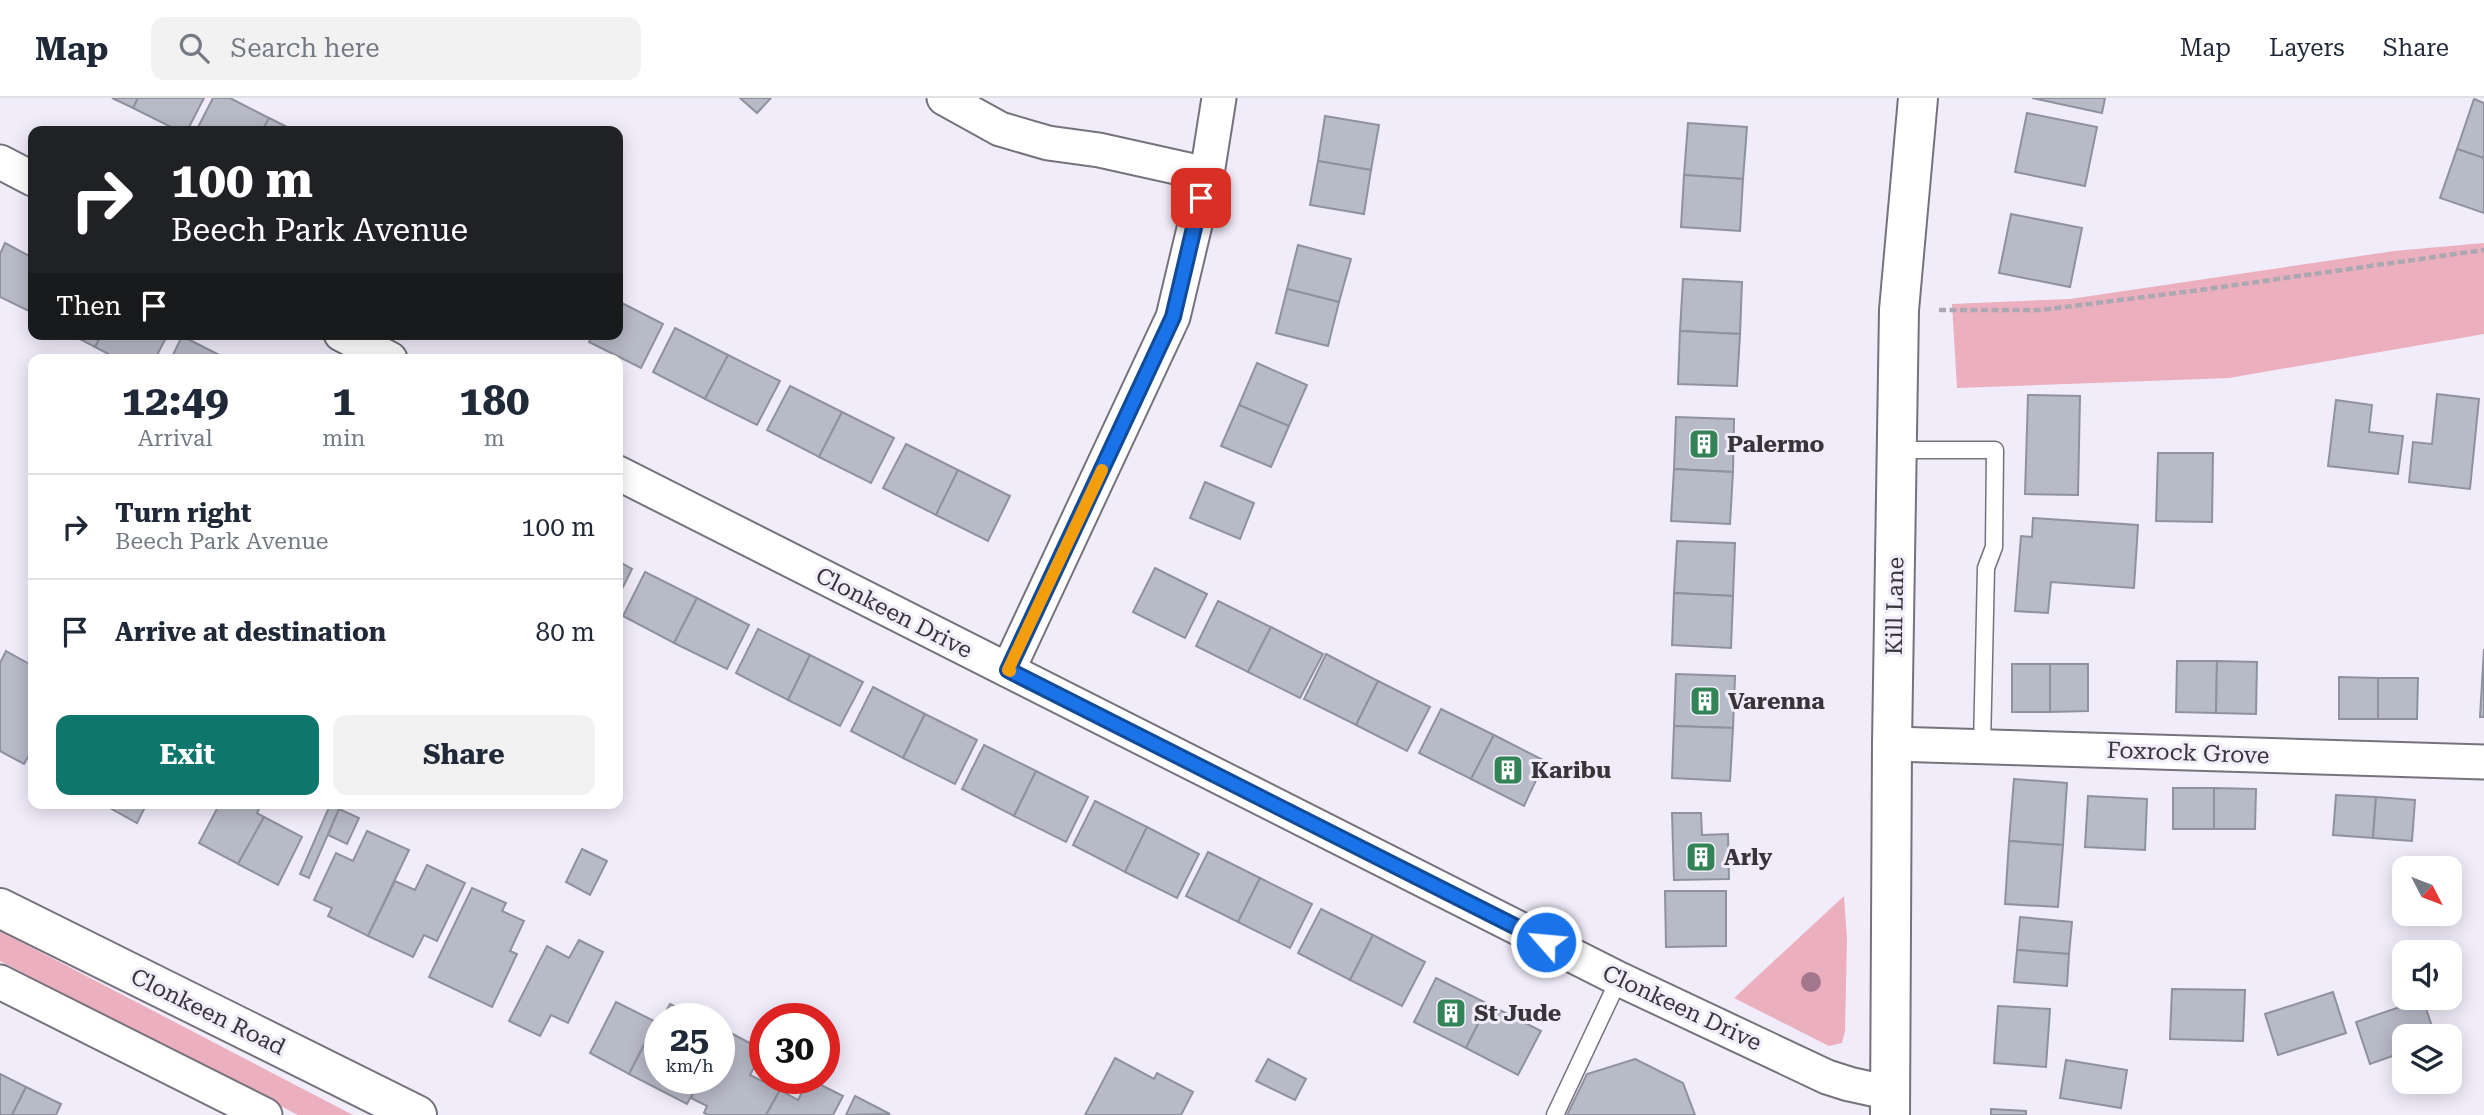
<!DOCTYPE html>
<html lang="en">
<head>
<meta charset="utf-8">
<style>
  :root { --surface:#fff; --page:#f2f2f3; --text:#1f2937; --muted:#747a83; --line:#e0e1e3; --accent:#0f766e }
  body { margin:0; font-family:"Roboto Serif",serif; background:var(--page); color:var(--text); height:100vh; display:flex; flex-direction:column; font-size:26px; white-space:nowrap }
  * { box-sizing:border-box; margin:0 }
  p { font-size:23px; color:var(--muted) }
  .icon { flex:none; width:38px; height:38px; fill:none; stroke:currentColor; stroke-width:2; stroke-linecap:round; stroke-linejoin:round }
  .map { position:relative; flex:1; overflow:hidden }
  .sheet { position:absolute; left:28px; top:256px; width:595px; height:455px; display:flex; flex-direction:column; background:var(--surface); border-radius:14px; box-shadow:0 4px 18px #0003 }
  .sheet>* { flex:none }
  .guide { position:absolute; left:28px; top:28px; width:595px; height:214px; border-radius:14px; box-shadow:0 4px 18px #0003; background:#202124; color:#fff; overflow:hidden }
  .needle { width:46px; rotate:132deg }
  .tools { position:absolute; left:2392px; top:758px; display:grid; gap:14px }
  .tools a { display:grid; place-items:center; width:70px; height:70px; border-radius:14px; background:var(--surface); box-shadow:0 4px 18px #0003; font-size:35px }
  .speed { position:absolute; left:644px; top:905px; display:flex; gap:14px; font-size:35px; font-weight:700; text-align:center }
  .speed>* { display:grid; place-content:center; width:91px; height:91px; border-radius:50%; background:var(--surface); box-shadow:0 4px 18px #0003; line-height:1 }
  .speed small { font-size:18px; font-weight:400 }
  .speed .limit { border:10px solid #d22; background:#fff; color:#111 }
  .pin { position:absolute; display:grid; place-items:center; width:60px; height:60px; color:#fff; margin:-30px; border-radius:14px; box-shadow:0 4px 10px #0006 }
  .me { position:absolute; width:77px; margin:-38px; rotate:297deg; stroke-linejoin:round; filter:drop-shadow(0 0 5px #0008) }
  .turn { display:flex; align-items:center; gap:24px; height:147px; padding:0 28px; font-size:32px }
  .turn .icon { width:91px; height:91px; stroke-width:2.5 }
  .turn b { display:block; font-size:49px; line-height:60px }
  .then { display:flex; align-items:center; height:66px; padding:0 28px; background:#0003; gap:14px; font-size:26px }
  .eta { display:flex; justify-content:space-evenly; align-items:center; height:119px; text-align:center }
  .eta b { font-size:42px; font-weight:700; line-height:49px }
  .primary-button { display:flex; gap:14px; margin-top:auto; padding:14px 28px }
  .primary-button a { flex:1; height:80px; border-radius:14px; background:var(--accent); color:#fff; font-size:28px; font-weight:700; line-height:80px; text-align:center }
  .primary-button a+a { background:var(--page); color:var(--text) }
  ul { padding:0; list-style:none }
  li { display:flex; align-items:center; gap:21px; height:105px; padding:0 28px; border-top:2px solid var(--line) }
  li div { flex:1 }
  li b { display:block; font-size:26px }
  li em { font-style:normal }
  header { display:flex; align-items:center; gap:42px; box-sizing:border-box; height:98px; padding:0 35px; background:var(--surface); border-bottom:2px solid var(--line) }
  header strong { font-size:33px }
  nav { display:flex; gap:38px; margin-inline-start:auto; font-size:24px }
  .search { width:490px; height:63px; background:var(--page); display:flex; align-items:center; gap:18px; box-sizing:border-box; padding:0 24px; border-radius:14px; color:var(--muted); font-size:26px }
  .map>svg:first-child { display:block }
  .green { fill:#ebafbe }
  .building { fill:#b7bac7; stroke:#8f929e; stroke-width:2 }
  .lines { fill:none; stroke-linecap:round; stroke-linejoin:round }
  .lane-casing { stroke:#76727d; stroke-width:19 }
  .street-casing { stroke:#76727d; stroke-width:37 }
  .secondary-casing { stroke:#76727d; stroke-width:42 }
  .path { stroke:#aba8b2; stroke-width:4.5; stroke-dasharray:7 3.5; stroke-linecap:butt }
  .lane { stroke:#fff; stroke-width:16 }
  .street { stroke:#fff; stroke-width:33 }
  .secondary { stroke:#fff; stroke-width:38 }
  .tree { fill:#a2768d }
  .route-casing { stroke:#114b97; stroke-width:18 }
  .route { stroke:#1a73e8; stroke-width:12 }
  .slow { stroke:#f59e0b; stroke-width:12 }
  .labels { text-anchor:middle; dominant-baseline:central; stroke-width:6; stroke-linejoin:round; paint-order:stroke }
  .poi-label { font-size:23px; font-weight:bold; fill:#37353a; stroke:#f1ecfa; text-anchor:start }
  .street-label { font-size:23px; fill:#37353a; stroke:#f1ecfa }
</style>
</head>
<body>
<header>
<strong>Map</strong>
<div class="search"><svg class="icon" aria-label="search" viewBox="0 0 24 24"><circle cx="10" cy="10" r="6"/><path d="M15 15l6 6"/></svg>Search here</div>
<nav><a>Map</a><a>Layers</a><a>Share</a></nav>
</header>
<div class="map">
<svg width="2484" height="1017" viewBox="0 0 2484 1017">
  <rect width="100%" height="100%" fill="#f1ecfa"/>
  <g class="green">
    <polygon points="2484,145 2484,236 2229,280 1957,290 1952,206 2070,201 2394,153"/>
    <polygon points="1844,798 1847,841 1845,933 1842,945 1829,948 1734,900"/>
    <polygon points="0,833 353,1017 298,1017 0,863"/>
  </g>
  <g class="building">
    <polygon points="112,0 138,0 133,10"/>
    <polygon points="138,0 204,0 187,33 179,33 133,10"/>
    <polygon points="213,0 230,0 269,20 262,33 196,33"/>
    <polygon points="740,0 771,0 757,15"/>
    <polygon points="2032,0 2105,0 2102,15"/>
    <polygon points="2474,1 2484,5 2484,60 2457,51"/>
    <polygon points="2027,15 2097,29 2085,88 2015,74"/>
    <polygon points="1325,18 1379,27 1371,72 1318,63"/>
    <polygon points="269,20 295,33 262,33"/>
    <polygon points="1688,25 1747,29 1743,81 1684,77"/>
    <polygon points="2457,51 2484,60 2484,115 2440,100"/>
    <polygon points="1318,63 1371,72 1364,116 1310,107"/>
    <polygon points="1684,77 1743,81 1740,133 1681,129"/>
    <polygon points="2011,116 2082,130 2070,189 1999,175"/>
    <polygon points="5,145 33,160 33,215 0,199 0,156"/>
    <polygon points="1298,147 1351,161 1339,204 1287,191"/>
    <polygon points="1683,181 1742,184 1740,236 1680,233"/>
    <polygon points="1287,191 1339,204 1328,248 1276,235"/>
    <polygon points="618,203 663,226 641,270 589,244 593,236 618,236"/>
    <polygon points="675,230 728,257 705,301 653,274"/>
    <polygon points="1680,233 1740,236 1737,288 1678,286"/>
    <polygon points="70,236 102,236 95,249"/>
    <polygon points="102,236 168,236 155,261 118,261 95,249"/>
    <polygon points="182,238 227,261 171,261"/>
    <polygon points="728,257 780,283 757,327 705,301"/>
    <polygon points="1257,265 1307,287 1289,328 1239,307"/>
    <polygon points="790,288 842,314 819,359 767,332"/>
    <polygon points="2437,296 2479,301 2470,391 2409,384 2413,344 2432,346"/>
    <polygon points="2028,297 2080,298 2078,397 2025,396"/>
    <polygon points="2336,302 2372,307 2369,334 2403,338 2398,376 2328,368"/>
    <polygon points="1239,307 1289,328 1271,369 1221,348"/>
    <polygon points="842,314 894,340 871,385 819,359"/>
    <polygon points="1676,319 1734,321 1733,374 1674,371"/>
    <polygon points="906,346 958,372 936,417 883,390"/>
    <polygon points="2158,355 2213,355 2212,424 2156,423"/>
    <polygon points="1674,371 1733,374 1730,426 1671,423"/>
    <polygon points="958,372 1010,398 988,443 936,417"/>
    <polygon points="1205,384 1254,405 1240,441 1190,420"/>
    <polygon points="2033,420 2138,427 2134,490 2051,484 2048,515 2015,513 2021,438 2032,439"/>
    <polygon points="1677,443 1735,445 1733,498 1674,495"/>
    <polygon points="618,463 632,471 618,499"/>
    <polygon points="1155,470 1207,496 1185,540 1133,514"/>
    <polygon points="645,474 697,500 674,545 623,518"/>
    <polygon points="1674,495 1733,498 1731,550 1672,547"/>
    <polygon points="697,500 749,527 727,571 674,545"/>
    <polygon points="1218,503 1271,529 1248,574 1196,548"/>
    <polygon points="1271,529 1323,556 1300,600 1248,574"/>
    <polygon points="758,531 810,557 788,602 736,575"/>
    <polygon points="2484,551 2484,619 2480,619"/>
    <polygon points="6,553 33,568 33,650 24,666 0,653 0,565"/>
    <polygon points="1326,556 1378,583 1356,627 1304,601"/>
    <polygon points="810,557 863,584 840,628 788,602"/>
    <polygon points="2177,563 2217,563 2216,615 2176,614"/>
    <polygon points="2217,563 2257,564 2256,616 2216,615"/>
    <rect x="2012" y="566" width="38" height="48"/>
    <polygon points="2050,566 2088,566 2088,613 2050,614"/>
    <polygon points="1676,576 1735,578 1733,630 1674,628"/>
    <polygon points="2339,579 2378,580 2378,621 2339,621"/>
    <polygon points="2378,580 2418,580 2417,621 2378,621"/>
    <polygon points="1378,583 1430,609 1407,653 1356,627"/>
    <polygon points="873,589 925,616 903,660 851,633"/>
    <polygon points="1441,611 1494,637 1471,681 1419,655"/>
    <polygon points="925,616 977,642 955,686 903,660"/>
    <polygon points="1674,628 1733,630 1730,683 1672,680"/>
    <polygon points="1494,637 1545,663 1524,708 1471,681"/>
    <polygon points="984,647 1036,673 1014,718 962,691"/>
    <polygon points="1036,673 1088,699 1066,744 1014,718"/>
    <polygon points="2014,681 2067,685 2063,747 2009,743"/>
    <rect x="2173" y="690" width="41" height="41"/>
    <polygon points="2214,690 2256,691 2255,731 2214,731"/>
    <polygon points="2336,697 2376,699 2373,740 2333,737"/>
    <polygon points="2088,698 2147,701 2145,752 2085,749"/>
    <polygon points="2376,699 2415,702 2412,743 2373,740"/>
    <polygon points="1095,703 1147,729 1125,774 1073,747"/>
    <polygon points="101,705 147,705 137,725"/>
    <polygon points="220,705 262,705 257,715 264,719 238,766 199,745"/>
    <polygon points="330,707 339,711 309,780 300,776"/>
    <polygon points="339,711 359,720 347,746 328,737"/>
    <polygon points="1672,715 1701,715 1702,737 1728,736 1729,781 1674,782"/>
    <polygon points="264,719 302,739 278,787 238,766"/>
    <polygon points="1147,729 1199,756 1177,800 1125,774"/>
    <polygon points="367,733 409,752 368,838 328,818 332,810 314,802 336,755 353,763"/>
    <polygon points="2009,743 2063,747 2058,809 2005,806"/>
    <polygon points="582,751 607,763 590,797 566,784"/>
    <polygon points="1208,754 1260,780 1238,824 1186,798"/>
    <polygon points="427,767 465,785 437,843 424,837 413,859 368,838 395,783 415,792"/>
    <polygon points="1260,780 1312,806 1290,850 1238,824"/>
    <polygon points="472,790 506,805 502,813 524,823 510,853 517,856 492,909 429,879"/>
    <polygon points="1665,793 1726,793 1726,848 1666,849"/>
    <polygon points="1321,811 1373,837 1350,882 1298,855"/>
    <polygon points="2020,819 2072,824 2069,856 2017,852"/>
    <polygon points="1373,837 1425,864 1402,908 1350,882"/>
    <polygon points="579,842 603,854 568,925 551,917 540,938 509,923 547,848 569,860"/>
    <polygon points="2017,852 2069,856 2067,888 2014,884"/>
    <polygon points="1436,880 1488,906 1466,950 1414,924"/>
    <polygon points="2172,891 2245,892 2243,943 2170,941"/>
    <polygon points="2333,894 2346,935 2278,957 2265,916"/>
    <polygon points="2423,901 2435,938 2404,938 2404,974 2398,956 2370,966 2356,924"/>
    <polygon points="616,904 656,924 629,976 590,955"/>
    <polygon points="670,906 698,920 662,920"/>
    <polygon points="1488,906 1541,933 1518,977 1466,950"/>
    <polygon points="1998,908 2050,911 2046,969 1994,965"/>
    <polygon points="656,924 660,925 660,980 701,980 687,1006 629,976"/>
    <polygon points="727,933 763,952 750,977 780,992 766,1017 708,1017 704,1015 707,1008 691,1000 702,980 719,980 719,947"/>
    <polygon points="1115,960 1154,981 1157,975 1193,994 1181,1017 1085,1017"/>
    <polygon points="1268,961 1306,981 1295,1002 1256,983"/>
    <polygon points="1635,961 1683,985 1695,1017 1567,1017 1587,976"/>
    <polygon points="2066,962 2127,972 2121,1010 2060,1000"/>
    <polygon points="0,976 26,989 12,1017 0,1017"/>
    <polygon points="809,981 843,998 833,1017 766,1017 780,992 798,1002"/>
    <polygon points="26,989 61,1006 56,1017 12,1017"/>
    <polygon points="855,998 890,1016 846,1017"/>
    <polygon points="1991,1011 2026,1013 2026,1017 1991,1017"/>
  </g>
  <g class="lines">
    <g class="lane-casing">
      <g id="lane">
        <polyline points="1897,352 1995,352 1994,449 1986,470 1982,648"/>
        <polyline points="1555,1017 1619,881"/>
      </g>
    </g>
    <g class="street-casing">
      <g id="street">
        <polyline points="944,0 1000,31 1048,45 1099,52 1207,76"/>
        <polyline points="0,64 33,81"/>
        <polyline points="341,236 390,261"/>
        <polyline points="618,375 1619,881 1827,979 1849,986 1890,995"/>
        <polyline points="1008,572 1173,219 1207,76 1219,0"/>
        <polyline points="1892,646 2484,664"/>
        <polyline points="0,884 265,1017"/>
      </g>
    </g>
    <g class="secondary-casing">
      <g id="secondary">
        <polyline points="0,810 417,1017"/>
        <polyline points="1890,1017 1892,646 1899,212 1918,0"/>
      </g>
    </g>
    <polyline class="path" points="1939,212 2041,212 2200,192 2484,152"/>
    <use href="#lane" class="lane"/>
    <use href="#street" class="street"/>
    <use href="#secondary" class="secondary"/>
  </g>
  <circle class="tree" cx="1811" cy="884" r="10"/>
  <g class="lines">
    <g class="route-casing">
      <polyline id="route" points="1201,100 1173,219 1008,572 1546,844"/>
    </g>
    <use href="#route" class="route"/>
    <polyline class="slow" points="1010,573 1008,572 1102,372"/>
  </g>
  <defs>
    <g id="building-square" transform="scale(1.575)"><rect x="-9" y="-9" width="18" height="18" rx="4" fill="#328456" stroke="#f1ecfa"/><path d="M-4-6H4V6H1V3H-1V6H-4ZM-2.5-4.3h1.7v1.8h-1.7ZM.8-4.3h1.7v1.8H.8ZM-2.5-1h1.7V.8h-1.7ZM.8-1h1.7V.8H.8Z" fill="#fff"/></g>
  </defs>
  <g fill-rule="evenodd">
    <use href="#building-square" x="1704" y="346"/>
    <use href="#building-square" x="1705" y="603"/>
    <use href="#building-square" x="1508" y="672"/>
    <use href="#building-square" x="1701" y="759"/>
    <use href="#building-square" x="1451" y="915"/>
  </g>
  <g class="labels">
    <g class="poi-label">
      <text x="1727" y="346">Palermo</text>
      <text x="1728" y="603">Varenna</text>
      <text x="1531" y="672">Karibu</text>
      <text x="1724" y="759">Arly</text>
      <text x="1474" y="915">St Jude</text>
    </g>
    <g class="street-label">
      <text transform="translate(1895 508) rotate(-89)">Kill Lane</text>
      <text transform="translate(894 515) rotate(27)">Clonkeen Drive</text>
      <text transform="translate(2188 655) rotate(2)">Foxrock Grove</text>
      <text transform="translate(1682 910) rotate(25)">Clonkeen Drive</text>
      <text transform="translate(208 914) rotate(26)">Clonkeen Road</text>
    </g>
  </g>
</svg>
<div class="tools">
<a><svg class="needle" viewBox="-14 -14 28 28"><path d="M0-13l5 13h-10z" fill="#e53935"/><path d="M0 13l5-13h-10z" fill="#747a83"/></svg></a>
<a><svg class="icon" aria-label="sound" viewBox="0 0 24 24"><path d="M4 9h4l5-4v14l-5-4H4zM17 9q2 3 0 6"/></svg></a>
<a><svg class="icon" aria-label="layers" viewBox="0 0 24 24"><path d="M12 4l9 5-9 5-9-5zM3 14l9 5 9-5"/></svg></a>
</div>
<div class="speed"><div>25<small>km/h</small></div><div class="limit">30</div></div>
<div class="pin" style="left:1201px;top:100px;background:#d93025"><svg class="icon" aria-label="arrive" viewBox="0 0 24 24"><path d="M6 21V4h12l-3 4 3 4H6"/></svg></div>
<svg class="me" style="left:1546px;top:844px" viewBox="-20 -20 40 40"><circle r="17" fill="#1a73e8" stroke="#fff" stroke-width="3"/><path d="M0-11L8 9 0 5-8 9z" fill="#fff"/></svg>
<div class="guide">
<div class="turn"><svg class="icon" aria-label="right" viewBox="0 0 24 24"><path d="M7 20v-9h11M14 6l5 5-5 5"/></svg><div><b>100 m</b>Beech Park Avenue</div></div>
<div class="then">Then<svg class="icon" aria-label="arrive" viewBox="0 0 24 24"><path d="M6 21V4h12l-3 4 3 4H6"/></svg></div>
</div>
<section class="sheet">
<div class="eta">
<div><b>12:49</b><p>Arrival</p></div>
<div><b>1</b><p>min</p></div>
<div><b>180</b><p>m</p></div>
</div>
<ul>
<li><svg class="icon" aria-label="right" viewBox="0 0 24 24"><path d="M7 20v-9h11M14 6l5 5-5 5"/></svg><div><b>Turn right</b><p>Beech Park Avenue</p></div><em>100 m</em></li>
<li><svg class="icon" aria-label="arrive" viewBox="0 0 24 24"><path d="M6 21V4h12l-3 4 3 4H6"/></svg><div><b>Arrive at destination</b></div><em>80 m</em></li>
</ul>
<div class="primary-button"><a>Exit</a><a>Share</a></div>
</section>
</div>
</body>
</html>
